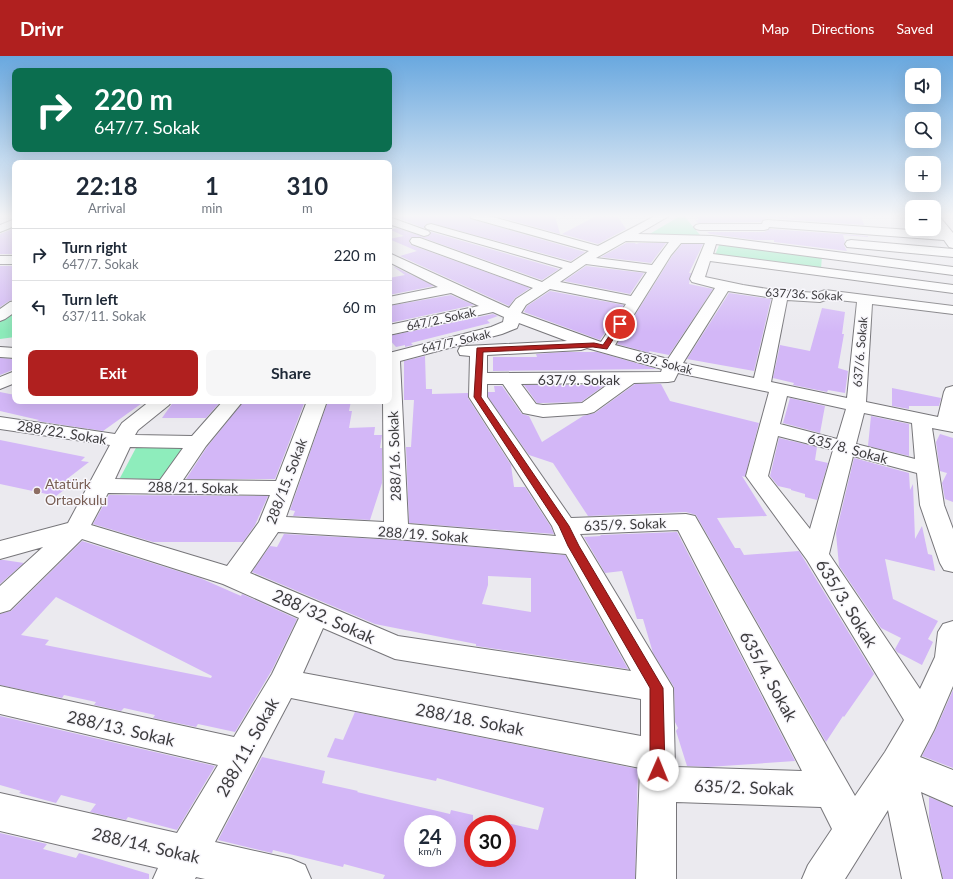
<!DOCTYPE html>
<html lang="en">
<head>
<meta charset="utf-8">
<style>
  :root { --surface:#fff; --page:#f6f6f7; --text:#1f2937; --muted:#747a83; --line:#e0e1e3; --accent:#b0201f }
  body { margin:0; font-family:Lato,sans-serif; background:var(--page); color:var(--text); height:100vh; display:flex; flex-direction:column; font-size:15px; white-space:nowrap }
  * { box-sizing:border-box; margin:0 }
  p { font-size:13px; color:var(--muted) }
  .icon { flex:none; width:22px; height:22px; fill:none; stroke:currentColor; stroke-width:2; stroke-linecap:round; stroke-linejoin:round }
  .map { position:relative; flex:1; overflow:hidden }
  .panel { position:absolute; left:12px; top:104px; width:380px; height:244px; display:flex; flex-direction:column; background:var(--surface); border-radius:8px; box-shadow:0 4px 16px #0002 }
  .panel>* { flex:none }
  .top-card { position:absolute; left:12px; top:12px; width:380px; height:84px; border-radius:8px; box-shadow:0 4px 16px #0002; background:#0b6e4f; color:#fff; overflow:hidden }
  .tools { position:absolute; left:905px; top:12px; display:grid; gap:8px }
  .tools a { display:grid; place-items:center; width:36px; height:36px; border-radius:8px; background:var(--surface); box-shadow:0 4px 16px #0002; font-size:20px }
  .speed { position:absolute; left:404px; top:759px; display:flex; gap:8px; font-size:20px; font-weight:700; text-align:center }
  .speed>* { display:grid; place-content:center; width:52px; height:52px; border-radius:50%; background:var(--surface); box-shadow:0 4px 16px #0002; line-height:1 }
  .speed small { font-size:10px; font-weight:400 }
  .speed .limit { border:6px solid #d22; background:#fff; color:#111 }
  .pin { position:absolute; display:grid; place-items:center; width:34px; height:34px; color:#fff; margin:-17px; border:2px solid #fff; border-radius:50%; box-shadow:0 1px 4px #0007 }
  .me { position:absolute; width:44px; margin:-22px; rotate:1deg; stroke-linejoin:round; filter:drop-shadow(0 0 3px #0008) }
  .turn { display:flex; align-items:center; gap:14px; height:84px; padding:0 16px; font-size:18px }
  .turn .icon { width:52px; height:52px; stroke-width:2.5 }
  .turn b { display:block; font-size:28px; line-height:34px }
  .eta { display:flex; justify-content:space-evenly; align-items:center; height:68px; text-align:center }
  .eta b { font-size:24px; font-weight:700; line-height:28px }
  .cta { display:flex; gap:8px; margin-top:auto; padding:8px 16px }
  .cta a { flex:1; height:46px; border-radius:8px; background:var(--accent); color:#fff; font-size:16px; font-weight:700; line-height:46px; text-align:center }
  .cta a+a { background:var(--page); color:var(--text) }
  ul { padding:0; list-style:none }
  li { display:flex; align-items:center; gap:12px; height:52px; padding:0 16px; border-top:1px solid var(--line) }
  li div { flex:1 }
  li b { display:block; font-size:15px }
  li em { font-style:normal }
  header { display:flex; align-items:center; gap:24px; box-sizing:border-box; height:56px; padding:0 20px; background:var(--accent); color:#fff }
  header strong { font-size:19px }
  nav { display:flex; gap:22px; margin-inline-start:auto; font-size:14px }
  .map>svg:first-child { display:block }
  .green { fill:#8eedbc }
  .building { fill:#d3b7f7; fill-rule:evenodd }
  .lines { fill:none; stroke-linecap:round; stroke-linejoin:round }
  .minor-casing { stroke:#77767a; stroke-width:2 }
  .minor { fill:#fff; fill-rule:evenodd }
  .route { fill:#b0201f; stroke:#721514 }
  .education-dot { fill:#8d6e63; stroke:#f8f7fc; stroke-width:1.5 }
  .labels { text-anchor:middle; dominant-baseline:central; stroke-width:3; stroke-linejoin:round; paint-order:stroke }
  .far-street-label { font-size:12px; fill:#3d3c3e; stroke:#f8f7fc }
  .street-label { font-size:14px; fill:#3d3c3e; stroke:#f8f7fc }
  .education-label { font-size:14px; fill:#785e54; stroke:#f8f7fc; text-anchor:start }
  .near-street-label { font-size:17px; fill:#3d3c3e; stroke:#f8f7fc }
</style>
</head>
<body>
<header>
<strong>Drivr</strong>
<nav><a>Map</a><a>Directions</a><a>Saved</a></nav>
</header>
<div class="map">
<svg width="953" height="823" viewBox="0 0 953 823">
  <rect width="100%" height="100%" fill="#ebeaef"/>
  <g class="green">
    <polygon points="680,160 684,160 700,179 648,179"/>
    <polygon points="720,187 822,200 821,213 715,199"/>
    <polygon points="15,246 15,281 0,283 0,257"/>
    <polygon points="138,388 188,390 163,424 120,422"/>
  </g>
  <g class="building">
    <polygon points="398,160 469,160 471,163 585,196 571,205 431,167 426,168 424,172 398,162"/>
    <polygon points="496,160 555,160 560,178"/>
    <polygon points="596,160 618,161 626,173 598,188 562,178"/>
    <polygon points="696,160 774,160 795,162 794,160 861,160 864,169 767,162 763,164 761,166 698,167 695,164 699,164"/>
    <polygon points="15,172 15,198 0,198 0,178"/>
    <polygon points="397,172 424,181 429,180 431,176 559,213 542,224 421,181 411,181 409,186 411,189 530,232 515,242 509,250 400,200 417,195 389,183 404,180 391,174"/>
    <polygon points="770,173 868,180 868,181 843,179 845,186 844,189 847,195 774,186 774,184 755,184 710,178 707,176 764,176"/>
    <polygon points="626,187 635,187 636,188 639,187 666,187 651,207 601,201"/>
    <polygon points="682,188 703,188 689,217 691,217 689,228 713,233 669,299 649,295 650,297 617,288 672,200"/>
    <polygon points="0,210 15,210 15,243 9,245 0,251"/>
    <polygon points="586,210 644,217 630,238 564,225"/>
    <polygon points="394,211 395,211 434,230 389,239 389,222 405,219"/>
    <polygon points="550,235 624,249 600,284 524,256 527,250"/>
    <polygon points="729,237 771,243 754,315 687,303"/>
    <polygon points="451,239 474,249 389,267 389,250"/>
    <polygon points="822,252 845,256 842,278 844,278 838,312 848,315 845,337 828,334 827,336 793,329 794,327 773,322 780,289 810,295"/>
    <polygon points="493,258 498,260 487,264 490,267 411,287 413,289 405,291 405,289 396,291 389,283 389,280"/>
    <polygon points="564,296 597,296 657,313 493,315 493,301 537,301 536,298"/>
    <polygon points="425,300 426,333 432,333 432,338 468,337 468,342 511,409 514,431 525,431 551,471 554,478 409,467 406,391 411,391 414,344 404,344 404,305"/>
    <polygon points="0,302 15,303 15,313 0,319"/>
    <polygon points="635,328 661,328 670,345 759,367 745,421 742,420 767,460 717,462 735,492 740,492 744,499 799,495 874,618 844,661 843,660 826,686 696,459 686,456 588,460 553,407 529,399 488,341 488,336 495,336 494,330 502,330 522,358 529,360 542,386 583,360 595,357"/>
    <polygon points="524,329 605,329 581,346 543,347 537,347"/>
    <polygon points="892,332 941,342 939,350 909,350 909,353 892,350"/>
    <polygon points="0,336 15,339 15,345 145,345 103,375 37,365 39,364 0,355"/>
    <polygon points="790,342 825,350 820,377 783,367"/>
    <polygon points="174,345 221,345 206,362 162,362"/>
    <polygon points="244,345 305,345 275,423 186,423 207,391"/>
    <polygon points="328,345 351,345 349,355 352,355 349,372 375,371 374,379 382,379 380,392 382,392 382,427 370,464 293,460 295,455 290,454"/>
    <polygon points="871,360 909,368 909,400 868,390"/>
    <polygon points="940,378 953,382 953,446 945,443 942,427 947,417 940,415 936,386"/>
    <polygon points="779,382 817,391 815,404 828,407 817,444 805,441 805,438 791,434 791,433 778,430 770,420"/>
    <polygon points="0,384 85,401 81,405 89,406 67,423 76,425 56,440 0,428"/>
    <polygon points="854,402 909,417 910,434 913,428 915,483 922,470 928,498 932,499 935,515 885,503 893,543 938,565 928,583 933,586 922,609 897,596 895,593 901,582 881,572 839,510 836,477"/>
    <polygon points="109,439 268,440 255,469 243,486 153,486 93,468"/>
    <polygon points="677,476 795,705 708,711 687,710 676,675 678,672 675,666 674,631 653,597 643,563 637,563 622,515 605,517 584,481 601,480 600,479"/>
    <path d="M284,478L396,484L565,499L628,613L496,593L476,590V588L375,568L252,516L270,490L277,491ZM488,520L531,522V556L482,548L488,529Z"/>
    <path d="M82,485L200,522L241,540L242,538L297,563L272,614L235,676L198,668L196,671L153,662L155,659L124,652L121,655L94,649L96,646L64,639L62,642L0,629V558L11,555ZM56,541L212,620L211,622L45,589L49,584L21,579Z"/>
    <polygon points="0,504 4,504 24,507 0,528"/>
    <polygon points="953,634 953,712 922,700 935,675"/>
    <path d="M355,656L638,713L635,823H383L385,819L344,808L343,811L273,794L272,797L218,784L262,701L325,715L322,727L358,735L357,736L450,758L451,754L473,759V802H507V767L538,774L544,752L437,722L436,725L327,701L335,682L343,684ZM413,768H447V802H413Z"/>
    <polygon points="0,660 215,710 177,774 128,761 126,764 90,756 96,748 61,739 56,747 19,737 21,735 0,729"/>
    <polygon points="929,741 953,751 953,823 943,823 929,762"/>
    <polygon points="0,777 47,788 43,793 76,802 79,797 149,818 149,823 0,823"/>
  </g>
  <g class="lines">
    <g class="minor-casing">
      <g id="minor">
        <path d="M470,160H489L598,190L655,160H669L638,178L712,180L953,211V219L716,188L713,198L953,229V237L710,205L705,221L743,229L774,234L817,237L825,234L953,250V258L872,248L866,346L938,361L944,336L946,332L953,330V376L932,372L944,449L953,473V516L944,514L940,507L920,449L917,417L853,400L829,498L920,633L935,601L938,576L943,568L953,565V630L934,674L920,701L953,714V750L921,736L942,823H902L888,754L845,823H802L808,809L832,773L821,751L676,746V823H636L640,712L291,642L215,786L291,803L305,809L311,823H205L196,821L195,823H153L158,812L0,775V737L177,777L218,709L0,658V630L234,681L272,618L299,562L223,528L82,483L10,554L0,557V530L43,491L0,503V485L68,467L110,389L0,373V361L115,378L122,367L150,345H172L169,349L138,374L135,379L192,380L223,345H243L206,390L183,424L276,425L307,345H327L286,461L384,466L383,345H389V297L491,271L503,266L504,261L493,256L389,279V269L479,250L451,237L389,249V241L438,231L389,206V197L509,252L516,243L533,232L412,188L410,185L412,182H420L542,226L563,212L427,173L425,171L427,169L431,168L571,207L589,195L471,162ZM626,185L669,186L652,209L596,202ZM681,187H705L690,223L692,226L715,232L668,303L615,289L671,199ZM586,208L647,216L631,240L560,226ZM550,233L626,248L601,286L521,257L526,249ZM728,235L773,242L754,322L683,307ZM828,243L857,246L847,342L771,326L787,244L820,246ZM519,267L567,285L466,290L460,291L458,295L460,299L470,300L469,341L552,470L556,480L408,468L400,305L502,278L517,272ZM587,292L662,313L661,316L487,317V299L581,294ZM678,317L769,336L746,420L807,504L904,664L885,696L855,740L695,460L686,458L571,462L487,341V328H503L523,357L543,361L587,358L594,356L634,327L668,326L674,325ZM610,327L582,347L543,349L536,348L521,328ZM787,340L846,353L837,383L780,368ZM864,357L912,367L915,403L856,388ZM778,380L833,394L810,473L768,420ZM130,391L183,392L160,424L115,423ZM108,437L270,439L259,466L227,510L91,469ZM678,474L802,715L675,711L673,632L580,478ZM278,476L396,483L566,498L631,615L398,580L250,517ZM323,572L395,603L641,643V680L303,617Z"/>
        <polygon points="934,160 939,160 953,177 953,192 949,191 944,184 769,171 768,173 764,174 700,174 696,173 694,171 696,169 700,168 762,168 763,165 767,164 939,176 934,169"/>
        <polygon points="389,161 428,175 430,177 428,179 424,180 389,168"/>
        <polygon points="15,163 15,170 0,176 0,169"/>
        <polygon points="851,184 953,193 953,201 847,191 845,188 847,185"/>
        <rect x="0" y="200" width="15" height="8"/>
        <polygon points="15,245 15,256 5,263 0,265 0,253 10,246"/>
        <polygon points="0,291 15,292 15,302 0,301"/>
        <polygon points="15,315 15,327 0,333 0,321"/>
      </g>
    </g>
    <use href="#minor" class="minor"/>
  </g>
  <linearGradient id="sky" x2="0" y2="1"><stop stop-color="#69a8df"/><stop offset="0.58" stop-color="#f6f6f8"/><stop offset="1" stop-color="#f6f6f8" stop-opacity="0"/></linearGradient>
  <rect width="953" height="276" fill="url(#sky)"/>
  <polygon class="route" points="618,267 623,268 607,293 593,291 483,296 481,341 569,470 579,490 663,632 665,714 663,719 658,721 653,719 650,714 650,632 568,490 559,470 474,341 477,292 594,287 603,289"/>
  <circle class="education-dot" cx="37" cy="435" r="4"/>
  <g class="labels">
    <g class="far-street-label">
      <text transform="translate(804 238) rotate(3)">637/36. Sokak</text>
      <text transform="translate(441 263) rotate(-12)">647/2. Sokak</text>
      <text transform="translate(456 285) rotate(-13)">647/7. Sokak</text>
      <text transform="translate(860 296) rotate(-85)">637/6. Sokak</text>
      <text transform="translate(664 307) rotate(14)">637. Sokak</text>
    </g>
    <g class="street-label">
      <text x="579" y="323">637/9. Sokak</text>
      <text transform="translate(62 376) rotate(9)">288/22. Sokak</text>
      <text transform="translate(848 392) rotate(15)">635/8. Sokak</text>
      <text transform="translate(394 400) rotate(-92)">288/16. Sokak</text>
      <text transform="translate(286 425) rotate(-69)">288/15. Sokak</text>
      <text transform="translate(193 431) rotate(1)">288/21. Sokak</text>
      <text transform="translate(625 468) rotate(-2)">635/9. Sokak</text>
      <text transform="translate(423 478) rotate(4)">288/19. Sokak</text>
    </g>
    <g class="education-label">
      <text x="45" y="427">Atatürk<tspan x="45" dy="16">Ortaokulu</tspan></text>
    </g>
    <g class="near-street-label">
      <text transform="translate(847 547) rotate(58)">635/3. Sokak</text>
      <text transform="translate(324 560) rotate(24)">288/32. Sokak</text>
      <text transform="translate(769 620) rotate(61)">635/4. Sokak</text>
      <text transform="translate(470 663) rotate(11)">288/18. Sokak</text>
      <text transform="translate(121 672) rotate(13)">288/13. Sokak</text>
      <text transform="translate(247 691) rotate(-61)">288/11. Sokak</text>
      <text transform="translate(744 731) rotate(2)">635/2. Sokak</text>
      <text transform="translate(146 789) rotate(13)">288/14. Sokak</text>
    </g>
  </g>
</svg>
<div class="tools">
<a><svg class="icon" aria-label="sound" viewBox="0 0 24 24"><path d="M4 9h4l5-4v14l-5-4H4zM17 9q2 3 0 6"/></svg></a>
<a><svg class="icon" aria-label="search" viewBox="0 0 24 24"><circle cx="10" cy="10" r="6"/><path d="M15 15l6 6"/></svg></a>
<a>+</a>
<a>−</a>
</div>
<div class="speed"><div>24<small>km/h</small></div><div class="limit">30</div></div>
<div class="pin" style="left:620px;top:268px;background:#d93025"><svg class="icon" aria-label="arrive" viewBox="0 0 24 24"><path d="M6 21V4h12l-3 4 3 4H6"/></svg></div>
<svg class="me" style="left:658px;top:714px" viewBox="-20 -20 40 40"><circle r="19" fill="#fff"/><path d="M0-13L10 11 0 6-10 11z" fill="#b0201f"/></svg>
<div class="top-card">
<div class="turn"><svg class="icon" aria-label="right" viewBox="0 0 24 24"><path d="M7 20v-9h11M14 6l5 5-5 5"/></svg><div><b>220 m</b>647/7. Sokak</div></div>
</div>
<section class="panel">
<div class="eta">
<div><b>22:18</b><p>Arrival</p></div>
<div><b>1</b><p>min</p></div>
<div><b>310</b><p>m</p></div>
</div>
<ul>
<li><svg class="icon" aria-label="right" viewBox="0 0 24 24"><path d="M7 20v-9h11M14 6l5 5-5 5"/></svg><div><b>Turn right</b><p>647/7. Sokak</p></div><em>220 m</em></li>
<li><svg class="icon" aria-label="left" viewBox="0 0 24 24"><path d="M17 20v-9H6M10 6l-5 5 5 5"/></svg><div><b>Turn left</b><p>637/11. Sokak</p></div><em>60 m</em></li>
</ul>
<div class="cta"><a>Exit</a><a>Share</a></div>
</section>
</div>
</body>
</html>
